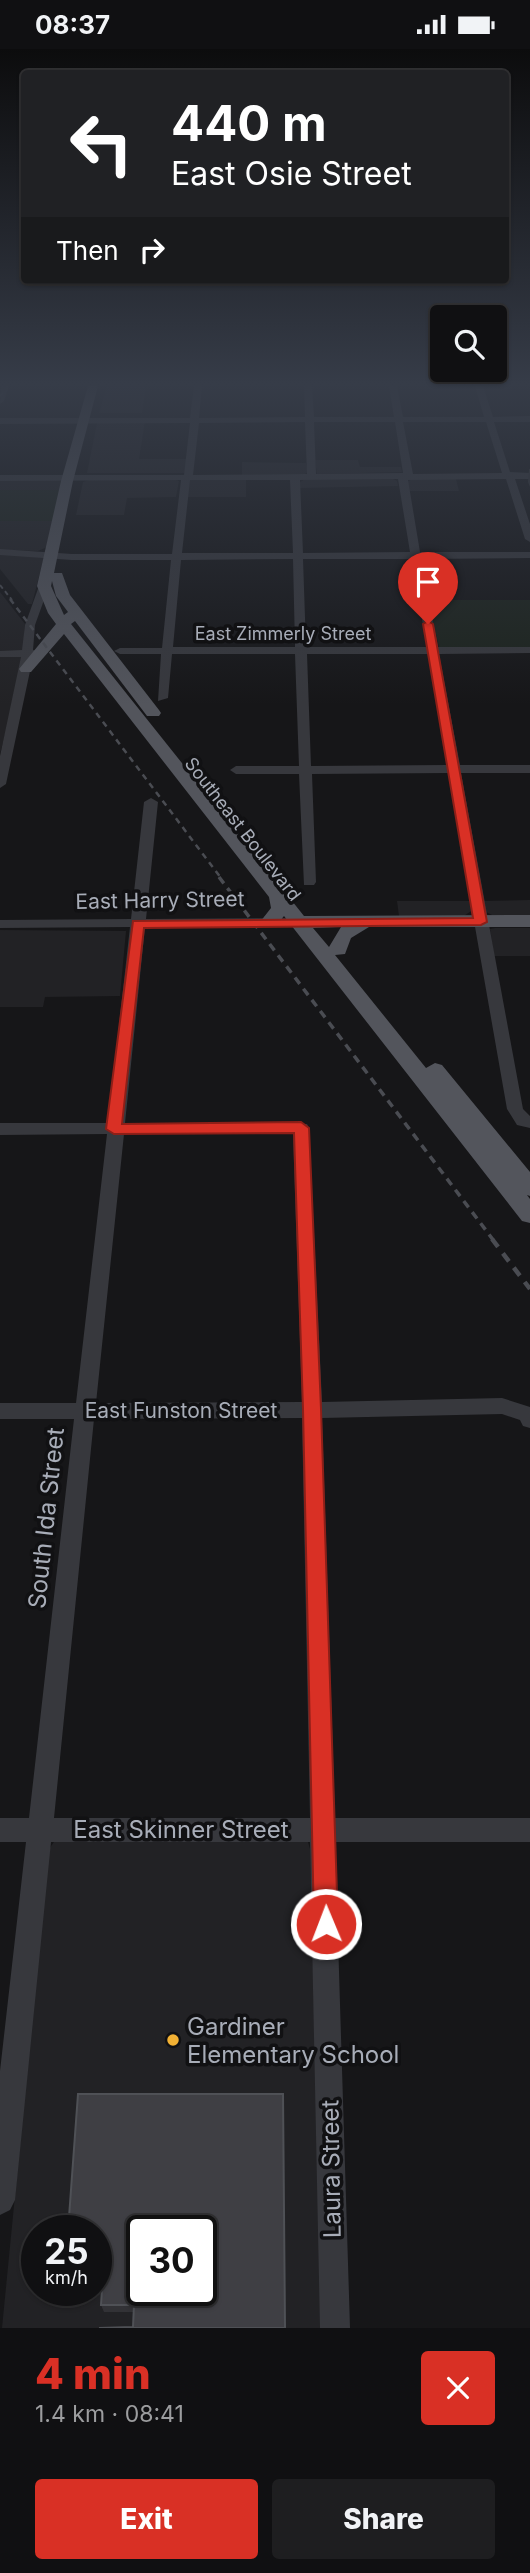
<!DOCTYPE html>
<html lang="en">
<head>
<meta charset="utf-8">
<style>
  :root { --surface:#101012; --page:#1e1e20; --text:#f1f3f6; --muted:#9c9d9f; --line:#303032; --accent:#d93025 }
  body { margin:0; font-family:Inter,sans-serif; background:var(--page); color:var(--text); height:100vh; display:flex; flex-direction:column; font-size:26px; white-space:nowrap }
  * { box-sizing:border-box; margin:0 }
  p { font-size:23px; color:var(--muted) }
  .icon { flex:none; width:38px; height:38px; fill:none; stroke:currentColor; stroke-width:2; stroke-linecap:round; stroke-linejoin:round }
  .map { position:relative; height:2279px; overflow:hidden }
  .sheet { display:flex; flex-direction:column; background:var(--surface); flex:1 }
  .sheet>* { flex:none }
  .hud { position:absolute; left:21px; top:21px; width:488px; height:214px; border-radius:7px; box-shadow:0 2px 5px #0004,0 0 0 2px var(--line); background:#202124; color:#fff; overflow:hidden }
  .tools { position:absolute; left:430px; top:256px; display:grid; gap:14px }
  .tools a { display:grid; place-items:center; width:77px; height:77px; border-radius:7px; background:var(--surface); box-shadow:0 2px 5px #0004,0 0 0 2px var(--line); font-size:35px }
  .speed { position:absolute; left:21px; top:2166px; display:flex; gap:14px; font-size:35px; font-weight:700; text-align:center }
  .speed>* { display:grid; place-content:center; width:91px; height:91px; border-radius:50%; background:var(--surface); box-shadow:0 2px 5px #0004,0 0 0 2px var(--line); line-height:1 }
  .speed small { font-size:18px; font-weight:400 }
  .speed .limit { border:4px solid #111; border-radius:10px; background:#fff; color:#111 }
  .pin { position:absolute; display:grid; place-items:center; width:60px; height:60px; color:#fff; margin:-72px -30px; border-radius:50% 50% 50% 0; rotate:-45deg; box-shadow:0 0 7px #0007 }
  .pin .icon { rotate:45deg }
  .me { position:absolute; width:77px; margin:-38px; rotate:359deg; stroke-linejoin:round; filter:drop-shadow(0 0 5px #0008) }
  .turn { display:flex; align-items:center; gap:24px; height:147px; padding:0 35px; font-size:32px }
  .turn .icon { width:91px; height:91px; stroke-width:2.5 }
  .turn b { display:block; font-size:49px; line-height:60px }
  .then { display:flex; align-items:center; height:66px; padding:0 35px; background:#0003; gap:14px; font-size:26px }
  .round { display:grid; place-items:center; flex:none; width:74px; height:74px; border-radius:7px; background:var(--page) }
  .overview { display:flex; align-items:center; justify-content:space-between; height:119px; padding:0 35px }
  h1 { font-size:42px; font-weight:800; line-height:52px; color:var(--accent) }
  .primary-button { display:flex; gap:14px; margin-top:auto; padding:14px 35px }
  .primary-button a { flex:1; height:80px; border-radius:7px; background:var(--accent); color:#fff; font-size:28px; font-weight:800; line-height:80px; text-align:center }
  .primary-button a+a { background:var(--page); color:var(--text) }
  .status { display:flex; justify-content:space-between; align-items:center; height:49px; padding:0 35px; background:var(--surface); direction:ltr }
  .status svg { height:19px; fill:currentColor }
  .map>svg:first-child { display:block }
  .built { fill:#222225; fill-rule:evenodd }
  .green { fill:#1c231d }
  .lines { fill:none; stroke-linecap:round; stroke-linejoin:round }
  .minor { fill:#37383d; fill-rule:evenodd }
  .major { fill:#53555c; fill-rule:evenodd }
  .rail-far3 { stroke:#4a4c52; stroke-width:2; stroke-dasharray:4.5 3.5; stroke-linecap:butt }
  .rail-far2 { stroke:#4a4c52; stroke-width:2.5; stroke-dasharray:6 5; stroke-linecap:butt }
  .rail-far1 { stroke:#4a4c52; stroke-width:3.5; stroke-dasharray:8 6; stroke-linecap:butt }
  .rail { stroke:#4a4c52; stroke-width:4.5; stroke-dasharray:10 8; stroke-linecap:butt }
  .wall { fill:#323236 }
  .building { fill:#3f3f44; stroke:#4f5156; stroke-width:2; fill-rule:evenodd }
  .route { fill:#d93025; stroke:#8d1f18; stroke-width:2 }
  .poi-dot { fill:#f2b134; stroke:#111113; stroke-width:2.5 }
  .labels { text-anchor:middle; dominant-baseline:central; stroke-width:7; stroke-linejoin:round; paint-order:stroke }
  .far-street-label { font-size:18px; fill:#a8adb8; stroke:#111113 }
  .street-label { font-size:21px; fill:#a8adb8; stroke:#111113 }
  .near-street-label { font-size:24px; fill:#a8adb8; stroke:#111113 }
  .near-poi-label { font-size:24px; fill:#a8adb8; stroke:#111113; text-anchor:start }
</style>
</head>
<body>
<div class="status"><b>08:37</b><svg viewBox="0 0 49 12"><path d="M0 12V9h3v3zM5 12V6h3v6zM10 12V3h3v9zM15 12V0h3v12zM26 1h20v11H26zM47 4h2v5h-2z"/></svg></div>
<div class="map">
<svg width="530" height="2279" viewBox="0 0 530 2279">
  <rect width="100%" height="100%" fill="#161618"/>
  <g class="built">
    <polygon points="107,337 146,337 142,364 99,364"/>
    <polygon points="145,372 139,410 187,410 185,424 87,424 97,374"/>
    <polygon points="315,411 358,411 360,418 401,418 402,423 317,425"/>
    <polygon points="242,413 306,414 308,423 305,425 242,426"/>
    <polygon points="56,430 63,432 61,441 0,441 0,431"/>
    <polygon points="305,430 393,430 397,432 398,437 299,439 299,434"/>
    <polygon points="412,430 456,430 459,442 409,442 407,433"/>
    <polygon points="89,431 176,431 179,432 176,448 127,449 124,466 76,466 83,433"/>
    <polygon points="189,431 246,431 246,448 185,448"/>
    <polygon points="0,472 53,472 47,498 38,502 0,501"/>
    <polygon points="0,505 44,508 32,555 28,555 0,520"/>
    <polygon points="0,543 25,575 22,620 0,705"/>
    <polygon points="530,851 530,866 492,866 484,862 482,852"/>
    <polygon points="397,852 469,852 471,862 464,867 399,867"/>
    <polygon points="495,879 530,879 530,907 494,907 490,880"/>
    <polygon points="0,881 126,882 120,947 45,948 43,958 0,958"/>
    <path d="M62,1791L308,1793L310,1800L322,2279H2L49,1800L54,1793ZM37,2182H96V2242H37ZM142,2182H201V2242H142Z"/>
  </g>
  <g class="green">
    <polygon points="0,441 61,441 53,472 0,472"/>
    <polygon points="428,551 530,551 530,598 439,598"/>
  </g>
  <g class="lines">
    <g class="minor">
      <polygon points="1,337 9,337 4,352 0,355"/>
      <path d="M194,337H202L199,369L305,368L304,337H312L314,368H394L389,337H397L403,368H484L475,337H483L493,368L530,367V373H494L510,423L530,424V430H515L530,475V493L525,490L506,430L408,431L420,503H530V509L421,510L438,598H530V604L439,605L460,716H530V724H461L523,1060L530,1067V1079L517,1076L507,1060L448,724L312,725L316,833L314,836H304L299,725H236L230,721L236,717H299L295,605H172L168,649L158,652L161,605H120L114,602L120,599H162L171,511H72L0,506V500L72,505H172L181,431L0,432V426H184L190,374L0,375V369H190ZM305,373L307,425L193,426L199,374ZM314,373H395L403,424L316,425ZM403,373H486L502,424L413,425ZM398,430L410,503L303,504L300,431ZM190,431H290L293,504H182ZM293,510L295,598H173L181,511ZM303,510H411L427,598H306ZM307,605H428L447,716L311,717Z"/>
      <polygon points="44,534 49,537 35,576 33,601 44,604 33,608 6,735 0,739 0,707 21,608 0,608 0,602 22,601 25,576 39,537"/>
      <path d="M151,749L158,753L146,870L299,869L306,873L299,877L145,878L125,1074L307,1075L309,1079L322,1353L502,1349L530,1358V1379L523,1377L520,1371L502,1365L322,1369L335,1769H530V1793H335L350,2279H320L310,1793H51L15,2151L10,2161L0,2166V2022L26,1793H0V1769H29L74,1370H0V1354H76L107,1085L0,1086V1074H108L130,878L0,879V871L131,870L144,753ZM124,1085H293L302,1353L96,1354ZM302,1369L310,1769H54L94,1370Z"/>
    </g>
    <path class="major" d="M88,337H98L73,432L54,524H62L70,546L159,661L161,664L159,667H147L75,572L71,575L304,867L530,866V878H369L351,889L345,905L335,906L426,1019L435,1014L442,1016L530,1123V1147L527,1146L530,1150V1174L522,1172L284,867L276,877H262L260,873L271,859L269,848L64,585L31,623H21L19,620L56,575L48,564L37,537L61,432ZM52,532L56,547L68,563L64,566L51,537ZM341,878L329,898L313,879Z"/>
    <g class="rail-far3">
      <polyline points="0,347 9,337"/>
      <polyline points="0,536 12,551"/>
    </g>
    <polyline class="rail-far2" points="10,550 221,829"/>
    <polyline class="rail-far1" points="219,828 494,1192"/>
    <polyline class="rail" points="492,1190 530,1240"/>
  </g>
  <g class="wall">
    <polygon points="529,420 530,420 530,438 528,433"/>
    <polygon points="283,2045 133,2278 134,2263 104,2263 101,2256 103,2232 96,2232 96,2182"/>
  </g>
  <path class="building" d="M78,2045H283L285,2279H99L133,2278L134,2256H101L103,2224H96V2182H68ZM142,2182H201V2242H142Z"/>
  <linearGradient id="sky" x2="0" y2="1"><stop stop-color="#0c0c0d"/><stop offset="0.51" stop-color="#363c48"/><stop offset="1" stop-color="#363c48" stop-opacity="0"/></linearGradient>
  <rect width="530" height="656" fill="url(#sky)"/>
  <polygon class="route" points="428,572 433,575 487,873 481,876 144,879 122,1075 301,1073 309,1079 321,1360 338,1875 334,1884 326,1887 318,1884 314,1875 303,1360 294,1084 114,1085 106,1080 133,872 473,869 423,575"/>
  <circle class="poi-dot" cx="173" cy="1991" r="7"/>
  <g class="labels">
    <g class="far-street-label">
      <text x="283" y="584">East Zimmerly Street</text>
      <text transform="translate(243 780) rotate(52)">Southeast Boulevard</text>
    </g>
    <g class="street-label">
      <text transform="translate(160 851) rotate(-1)">East Harry Street</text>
      <text x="181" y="1361">East Funston Street</text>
    </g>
    <g class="near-street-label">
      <text transform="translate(46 1469) rotate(-84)">South Ida Street</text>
      <text x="181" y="1780">East Skinner Street</text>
      <text transform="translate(331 2120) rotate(-91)">Laura Street</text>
    </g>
    <g class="near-poi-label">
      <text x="187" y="1977">Gardiner<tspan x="187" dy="28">Elementary School</tspan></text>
    </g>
  </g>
</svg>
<div class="tools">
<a><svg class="icon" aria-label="search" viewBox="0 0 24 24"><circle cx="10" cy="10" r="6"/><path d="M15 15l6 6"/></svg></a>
</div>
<div class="speed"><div>25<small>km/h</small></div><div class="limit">30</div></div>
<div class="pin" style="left:428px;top:575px;background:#d93025"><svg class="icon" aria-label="arrive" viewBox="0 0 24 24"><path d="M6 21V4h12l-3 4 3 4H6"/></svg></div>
<svg class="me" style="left:326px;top:1875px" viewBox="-20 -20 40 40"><circle r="17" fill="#d93025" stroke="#fff" stroke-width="3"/><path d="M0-11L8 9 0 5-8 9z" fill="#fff"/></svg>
<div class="hud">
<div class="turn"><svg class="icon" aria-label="left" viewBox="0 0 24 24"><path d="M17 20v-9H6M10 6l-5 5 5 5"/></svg><div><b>440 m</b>East Osie Street</div></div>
<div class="then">Then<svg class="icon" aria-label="right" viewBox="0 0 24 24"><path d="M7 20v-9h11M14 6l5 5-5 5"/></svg></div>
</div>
</div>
<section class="sheet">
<div class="overview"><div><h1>4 min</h1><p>1.4 km · 08:41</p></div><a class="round" style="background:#d93025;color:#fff"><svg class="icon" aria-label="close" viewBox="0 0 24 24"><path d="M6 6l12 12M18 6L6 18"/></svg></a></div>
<div class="primary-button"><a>Exit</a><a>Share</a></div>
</section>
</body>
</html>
